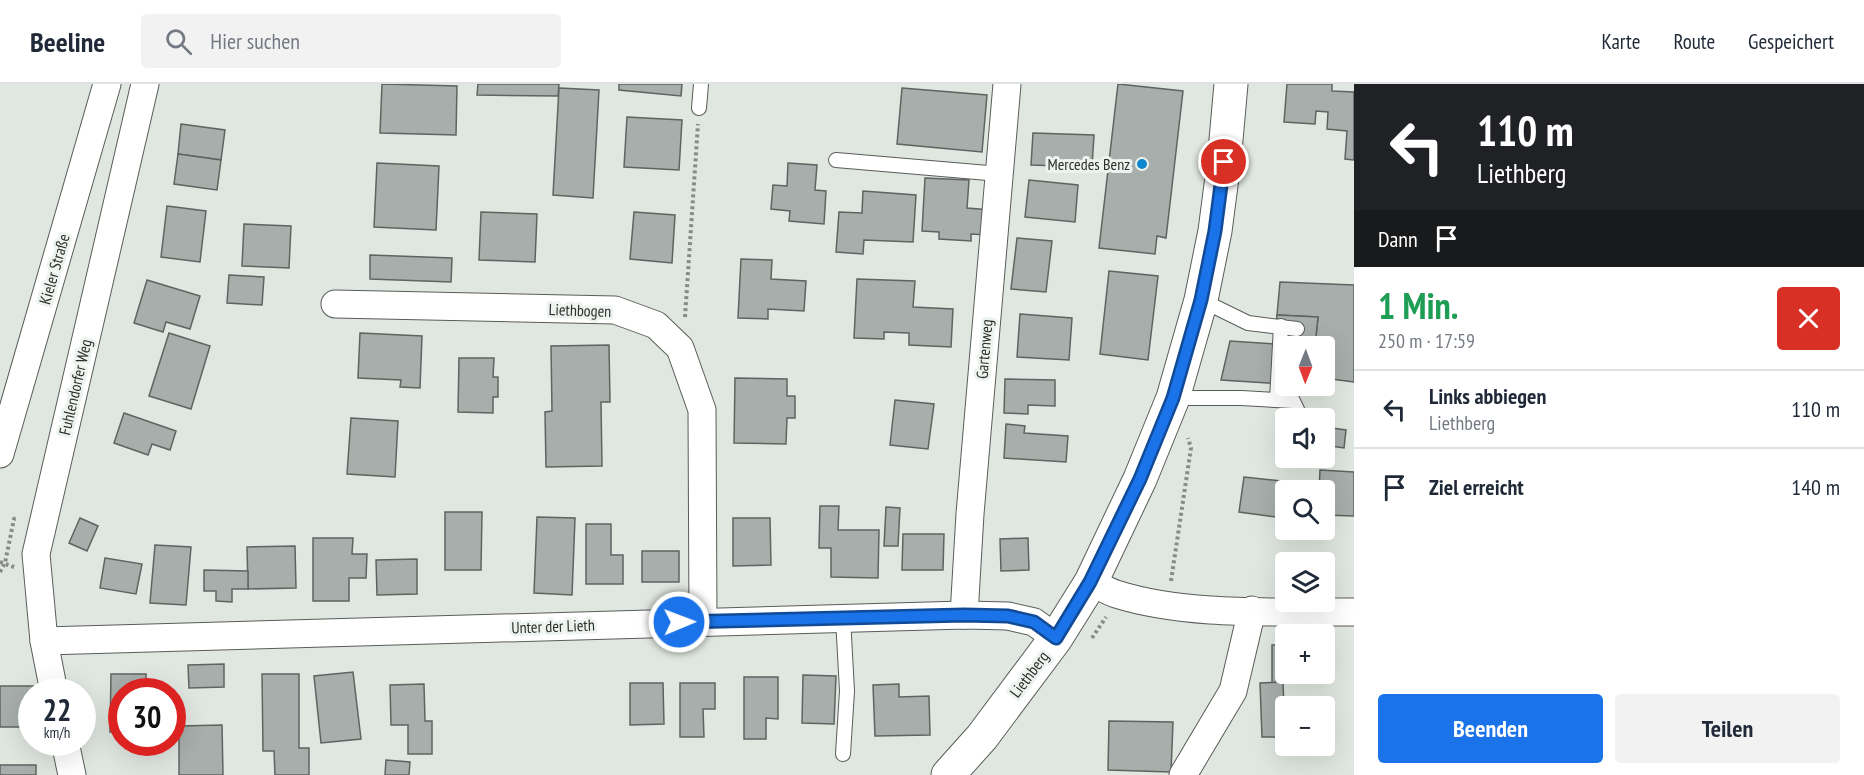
<!DOCTYPE html>
<html lang="de">
<head>
<meta charset="utf-8">
<style>
  :root { --surface:#fff; --page:#f2f2f3; --text:#1f2937; --muted:#747a83; --line:#e0e1e3; --accent:#1a73e8 }
  body { margin:0; font-family:"PT Sans Narrow",sans-serif; background:var(--page); color:var(--text); height:100vh; display:flex; flex-direction:column; font-size:22px; white-space:nowrap }
  * { box-sizing:border-box; margin:0 }
  p { font-size:20px; color:var(--muted) }
  .icon { flex:none; width:33px; height:33px; fill:none; stroke:currentColor; stroke-width:2; stroke-linecap:round; stroke-linejoin:round }
  .map { position:relative; flex:1; overflow:hidden }
  .drawer { display:flex; flex-direction:column; background:var(--surface); width:510px }
  .drawer>* { flex:none }
  .top-card { background:#202124; color:#fff; overflow:hidden }
  .needle { width:39px; rotate:181deg }
  .buttons { position:absolute; left:1275px; top:252px; display:grid; gap:12px }
  .buttons a { display:grid; place-items:center; width:60px; height:60px; border-radius:6px; background:var(--surface); box-shadow:0 6px 24px #0002; font-size:30px }
  .speed { position:absolute; left:18px; top:594px; display:flex; gap:12px; font-size:30px; font-weight:700; text-align:center }
  .speed>* { display:grid; place-content:center; width:78px; height:78px; border-radius:50%; background:var(--surface); box-shadow:0 6px 24px #0002; line-height:1 }
  .speed small { font-size:15px; font-weight:400 }
  .speed .limit { border:9px solid #d22; background:#fff; color:#111 }
  .pin { position:absolute; display:grid; place-items:center; width:51px; height:51px; color:#fff; margin:-26px; border:3px solid #fff; border-radius:50%; box-shadow:0 2px 6px #0007 }
  .me { position:absolute; width:66px; margin:-33px; rotate:89deg; stroke-linejoin:round; filter:drop-shadow(0 0 4px #0008) }
  .turn { display:flex; align-items:center; gap:21px; height:126px; padding:0 24px; font-size:27px }
  .turn .icon { width:78px; height:78px; stroke-width:2.5 }
  .turn b { display:block; font-size:42px; line-height:51px }
  .then { display:flex; align-items:center; height:57px; padding:0 24px; background:#0003; gap:12px; font-size:22px }
  .round { display:grid; place-items:center; flex:none; width:63px; height:63px; border-radius:6px; background:var(--page) }
  .headline { display:flex; align-items:center; justify-content:space-between; height:102px; padding:0 24px }
  h1 { font-size:36px; font-weight:800; line-height:45px; color:#1e9e55 }
  .primary-button { display:flex; gap:12px; margin-top:auto; padding:12px 24px }
  .primary-button a { flex:1; height:69px; border-radius:6px; background:var(--accent); color:#fff; font-size:24px; font-weight:800; line-height:69px; text-align:center }
  .primary-button a+a { background:var(--page); color:var(--text) }
  ul { padding:0; list-style:none }
  li { display:flex; align-items:center; gap:18px; height:78px; padding:0 24px; border-top:2px solid var(--line) }
  li div { flex:1 }
  li b { display:block; font-size:22px }
  li em { font-style:normal }
  header { display:flex; align-items:center; gap:36px; box-sizing:border-box; height:84px; padding:0 30px; background:var(--surface); border-bottom:2px solid var(--line) }
  header strong { font-size:28px }
  nav { display:flex; gap:33px; margin-inline-start:auto; font-size:21px }
  .search { width:420px; height:54px; background:var(--page); display:flex; align-items:center; gap:15px; box-sizing:border-box; padding:0 21px; border-radius:6px; color:var(--muted); font-size:22px }
  main { display:flex; flex:1; min-height:0 }
  .map>svg:first-child { display:block }
  .building { fill:#a7aeab; stroke:#5e6461; stroke-width:1.5 }
  .lines { fill:none; stroke-linecap:round; stroke-linejoin:round }
  .service-casing { stroke:#595d59; stroke-width:16 }
  .minor-casing { stroke:#595d59; stroke-width:29 }
  .tertiary-casing { stroke:#595d59; stroke-width:35 }
  .path { stroke:#888c88; stroke-width:4; stroke-dasharray:3 3; stroke-linecap:butt }
  .service { stroke:#fff; stroke-width:14 }
  .minor { stroke:#fff; stroke-width:27 }
  .tertiary { stroke:#fff; stroke-width:33 }
  .route-casing { stroke:#114b97; stroke-width:15 }
  .route { stroke:#1a73e8; stroke-width:10 }
  .poi-dot { fill:#0f87cf; stroke:#edf3ee; stroke-width:2 }
  .labels { text-anchor:middle; dominant-baseline:central; stroke-width:6; stroke-linejoin:round; paint-order:stroke }
  .poi-label { font-size:16px; fill:#2d2f2d; stroke:#edf3ee; text-anchor:end }
  .street-label { font-size:16px; fill:#2d2f2d; stroke:#edf3ee }
</style>
</head>
<body>
<header>
<strong>Beeline</strong>
<div class="search"><svg class="icon" aria-label="search" viewBox="0 0 24 24"><circle cx="10" cy="10" r="6"/><path d="M15 15l6 6"/></svg>Hier suchen</div>
<nav><a>Karte</a><a>Route</a><a>Gespeichert</a></nav>
</header>
<main>
<div class="map">
<svg width="1354" height="691" viewBox="0 0 1354 691">
  <rect width="100%" height="100%" fill="#e0e6e0"/>
  <g class="building">
    <polygon points="382,0 457,2 456,51 380,49"/>
    <polygon points="478,0 559,0 558,12 477,11"/>
    <polygon points="619,0 682,0 681,12 619,6"/>
    <polygon points="1118,0 1183,7 1166,154 1157,152 1155,170 1099,164"/>
    <polygon points="1287,0 1332,0 1332,7 1354,8 1354,76 1345,75 1347,47 1327,45 1328,28 1316,27 1315,40 1284,38"/>
    <polygon points="559,4 599,6 593,114 553,111"/>
    <polygon points="902,4 987,11 982,68 897,60"/>
    <polygon points="627,33 682,36 679,86 624,83"/>
    <polygon points="181,40 225,46 221,76 178,70"/>
    <polygon points="1033,49 1094,51 1092,83 1031,81"/>
    <polygon points="178,70 221,76 217,106 174,100"/>
    <polygon points="377,79 439,82 436,146 374,143"/>
    <polygon points="788,79 817,81 815,106 826,107 824,140 789,137 790,127 771,125 773,101 787,102"/>
    <polygon points="925,94 969,96 967,124 991,126 989,151 971,150 971,157 939,155 939,148 922,147"/>
    <polygon points="1029,96 1078,101 1075,138 1025,133"/>
    <polygon points="863,107 916,111 913,158 864,156 863,170 836,168 839,128 862,129"/>
    <polygon points="167,122 206,127 200,178 161,173"/>
    <polygon points="481,128 537,130 535,178 479,176"/>
    <polygon points="634,128 675,131 672,179 630,175"/>
    <polygon points="244,140 291,142 289,184 242,182"/>
    <polygon points="1017,154 1052,157 1046,208 1011,205"/>
    <polygon points="370,171 452,174 451,198 370,195"/>
    <polygon points="741,175 772,176 771,195 806,197 804,227 768,225 768,235 738,234"/>
    <polygon points="1109,187 1158,192 1148,276 1100,270"/>
    <polygon points="229,191 264,193 262,221 227,219"/>
    <polygon points="857,195 915,197 913,223 953,225 951,263 909,261 909,249 884,248 884,255 854,254"/>
    <polygon points="147,196 200,212 190,245 166,238 163,248 134,239"/>
    <polygon points="1280,198 1354,201 1354,298 1324,294 1324,262 1315,262 1318,233 1277,231"/>
    <polygon points="1020,230 1072,234 1069,276 1017,273"/>
    <polygon points="1277,231 1318,233 1315,262 1286,262 1286,300 1221,296 1230,257 1274,260"/>
    <polygon points="169,249 210,262 191,325 149,312"/>
    <polygon points="360,249 422,252 420,304 400,303 401,296 358,294"/>
    <polygon points="609,261 610,318 601,318 602,382 546,383 545,328 552,327 551,262"/>
    <polygon points="459,274 494,274 493,293 498,293 498,313 493,313 493,329 458,328"/>
    <polygon points="735,294 787,295 787,312 795,312 795,334 787,334 786,360 734,359"/>
    <polygon points="1005,295 1055,296 1055,322 1028,321 1028,330 1004,329"/>
    <polygon points="895,316 934,320 928,365 890,361"/>
    <polygon points="124,329 176,347 170,366 152,360 148,371 114,359"/>
    <polygon points="351,334 398,337 395,393 347,390"/>
    <polygon points="1006,340 1025,342 1024,349 1068,352 1066,378 1004,374"/>
    <polygon points="1324,343 1346,346 1344,364 1324,361"/>
    <polygon points="1320,386 1354,388 1354,432 1324,431 1324,406 1319,406"/>
    <polygon points="1244,393 1281,397 1276,433 1239,428"/>
    <polygon points="820,422 839,422 838,446 879,446 878,494 831,493 831,464 819,464"/>
    <polygon points="886,423 900,424 898,462 884,462"/>
    <polygon points="445,428 482,428 481,486 445,486"/>
    <polygon points="537,433 575,434 572,511 534,509"/>
    <polygon points="80,434 98,442 87,467 69,459"/>
    <polygon points="733,434 770,434 771,481 733,482"/>
    <polygon points="586,440 611,440 611,471 623,471 623,500 586,500"/>
    <polygon points="903,450 944,450 943,486 902,486"/>
    <polygon points="313,454 353,454 352,470 367,470 366,494 349,494 349,517 313,517"/>
    <polygon points="1028,454 1029,486 1001,487 1000,455"/>
    <polygon points="155,461 191,463 186,521 150,519"/>
    <polygon points="295,462 296,504 248,505 247,463"/>
    <rect x="642" y="467" width="37" height="31"/>
    <polygon points="105,474 142,480 136,510 100,504"/>
    <polygon points="417,475 417,510 377,511 376,476"/>
    <polygon points="204,486 248,487 248,505 232,505 232,518 216,517 216,507 204,507"/>
    <polygon points="1272,561 1286,561 1286,590 1292,590 1292,599 1272,599"/>
    <polygon points="224,580 224,603 189,604 188,581"/>
    <polygon points="353,588 361,655 321,659 314,592"/>
    <polygon points="111,590 146,590 146,608 122,608 122,648 110,648"/>
    <polygon points="262,590 299,590 299,664 309,664 309,691 275,691 274,667 263,667"/>
    <polygon points="803,591 836,592 834,640 802,639"/>
    <polygon points="744,593 778,593 778,635 766,634 766,655 744,655"/>
    <polygon points="1283,598 1285,653 1262,653 1260,599"/>
    <polygon points="630,599 663,599 664,640 630,641"/>
    <polygon points="680,599 715,599 715,625 703,625 704,653 680,653"/>
    <polygon points="424,600 425,637 432,637 432,670 408,670 408,641 391,641 390,601"/>
    <polygon points="899,600 899,613 929,612 930,651 875,652 873,601"/>
    <polygon points="0,602 44,602 44,608 32,608 32,643 0,643"/>
    <polygon points="1109,637 1173,638 1171,688 1108,686"/>
    <polygon points="222,641 223,691 179,691 179,642"/>
    <polygon points="386,676 410,678 409,691 385,691"/>
    <rect x="0" y="681" width="36" height="10"/>
  </g>
  <g class="lines">
    <g class="service-casing">
      <g id="service">
        <polyline points="699,24 701,0"/>
        <polyline points="836,76 1000,90"/>
        <polyline points="1201,216 1248,239 1297,245"/>
        <polyline points="1173,314 1241,314 1293,317 1301,334"/>
        <polyline points="1277,316 1281,242"/>
        <polyline points="843,534 847,607 843,670"/>
      </g>
    </g>
    <g class="minor-casing">
      <g id="minor">
        <polyline points="335,220 615,226 656,241 680,264 702,326 703,537"/>
        <polyline points="0,370 107,0"/>
        <path d="M1091,498C1099,502 1107,507 1116,510C1189,533 1277,527 1354,528"/>
        <polyline points="964,531 970,430 1007,0"/>
        <polyline points="44,557 964,531 1008,532 1034,538 1056,554"/>
        <polyline points="54,608 44,557 36,470 145,0"/>
        <polyline points="65,658 72,691"/>
        <polyline points="1183,691 1233,607 1252,526"/>
      </g>
    </g>
    <g class="tertiary-casing">
      <polyline id="tertiary" points="948,691 982,653 1056,554 1091,498 1140,395 1173,314 1201,216 1215,147 1224,78 1231,0"/>
    </g>
    <g class="path">
      <polyline points="685,233 698,40"/>
      <polyline points="0,478 14,483"/>
      <polyline points="0,488 5,479 14,435 18,434"/>
      <polyline points="1171,497 1191,364 1188,354"/>
      <polyline points="1092,554 1106,533"/>
    </g>
    <use href="#service" class="service"/>
    <use href="#minor" class="minor"/>
    <use href="#tertiary" class="tertiary"/>
  </g>
  <g class="lines">
    <g class="route-casing">
      <polyline id="route" points="679,538 964,531 1008,532 1034,538 1056,554 1090,498 1140,395 1173,314 1201,216 1215,147 1224,78"/>
    </g>
    <use href="#route" class="route"/>
  </g>
  <circle class="poi-dot" cx="1142" cy="80" r="6"/>
  <g class="labels">
    <g class="poi-label">
      <text x="1130" y="80">Mercedes Benz</text>
    </g>
    <g class="street-label">
      <text transform="translate(54 185) rotate(-74)">Kieler Straße</text>
      <text transform="translate(580 226) rotate(2)">Liethbogen</text>
      <text transform="translate(984 265) rotate(-85)">Gartenweg</text>
      <text transform="translate(75 303) rotate(-77)">Fuhlendorfer Weg</text>
      <text transform="translate(553 542) rotate(-2)">Unter der Lieth</text>
      <text transform="translate(1029 590) rotate(-53)">Liethberg</text>
    </g>
  </g>
</svg>
<div class="buttons">
<a><svg class="needle" viewBox="-14 -14 28 28"><path d="M0-13l5 13h-10z" fill="#e53935"/><path d="M0 13l5-13h-10z" fill="#747a83"/></svg></a>
<a><svg class="icon" aria-label="sound" viewBox="0 0 24 24"><path d="M4 9h4l5-4v14l-5-4H4zM17 9q2 3 0 6"/></svg></a>
<a><svg class="icon" aria-label="search" viewBox="0 0 24 24"><circle cx="10" cy="10" r="6"/><path d="M15 15l6 6"/></svg></a>
<a><svg class="icon" aria-label="layers" viewBox="0 0 24 24"><path d="M12 4l9 5-9 5-9-5zM3 14l9 5 9-5"/></svg></a>
<a>+</a>
<a>−</a>
</div>
<div class="speed"><div>22<small>km/h</small></div><div class="limit">30</div></div>
<div class="pin" style="left:1224px;top:78px;background:#d93025"><svg class="icon" aria-label="arrive" viewBox="0 0 24 24"><path d="M6 21V4h12l-3 4 3 4H6"/></svg></div>
<svg class="me" style="left:679px;top:538px" viewBox="-20 -20 40 40"><circle r="17" fill="#1a73e8" stroke="#fff" stroke-width="3"/><path d="M0-11L8 9 0 5-8 9z" fill="#fff"/></svg>
</div>
<section class="drawer">
<div class="top-card">
<div class="turn"><svg class="icon" aria-label="left" viewBox="0 0 24 24"><path d="M17 20v-9H6M10 6l-5 5 5 5"/></svg><div><b>110 m</b>Liethberg</div></div>
<div class="then">Dann<svg class="icon" aria-label="arrive" viewBox="0 0 24 24"><path d="M6 21V4h12l-3 4 3 4H6"/></svg></div>
</div>
<div class="headline"><div><h1>1 Min.</h1><p>250 m · 17:59</p></div><a class="round" style="background:#d93025;color:#fff"><svg class="icon" aria-label="close" viewBox="0 0 24 24"><path d="M6 6l12 12M18 6L6 18"/></svg></a></div>
<ul>
<li><svg class="icon" aria-label="left" viewBox="0 0 24 24"><path d="M17 20v-9H6M10 6l-5 5 5 5"/></svg><div><b>Links abbiegen</b><p>Liethberg</p></div><em>110 m</em></li>
<li><svg class="icon" aria-label="arrive" viewBox="0 0 24 24"><path d="M6 21V4h12l-3 4 3 4H6"/></svg><div><b>Ziel erreicht</b></div><em>140 m</em></li>
</ul>
<div class="primary-button"><a>Beenden</a><a>Teilen</a></div>
</section>
</main>
</body>
</html>
